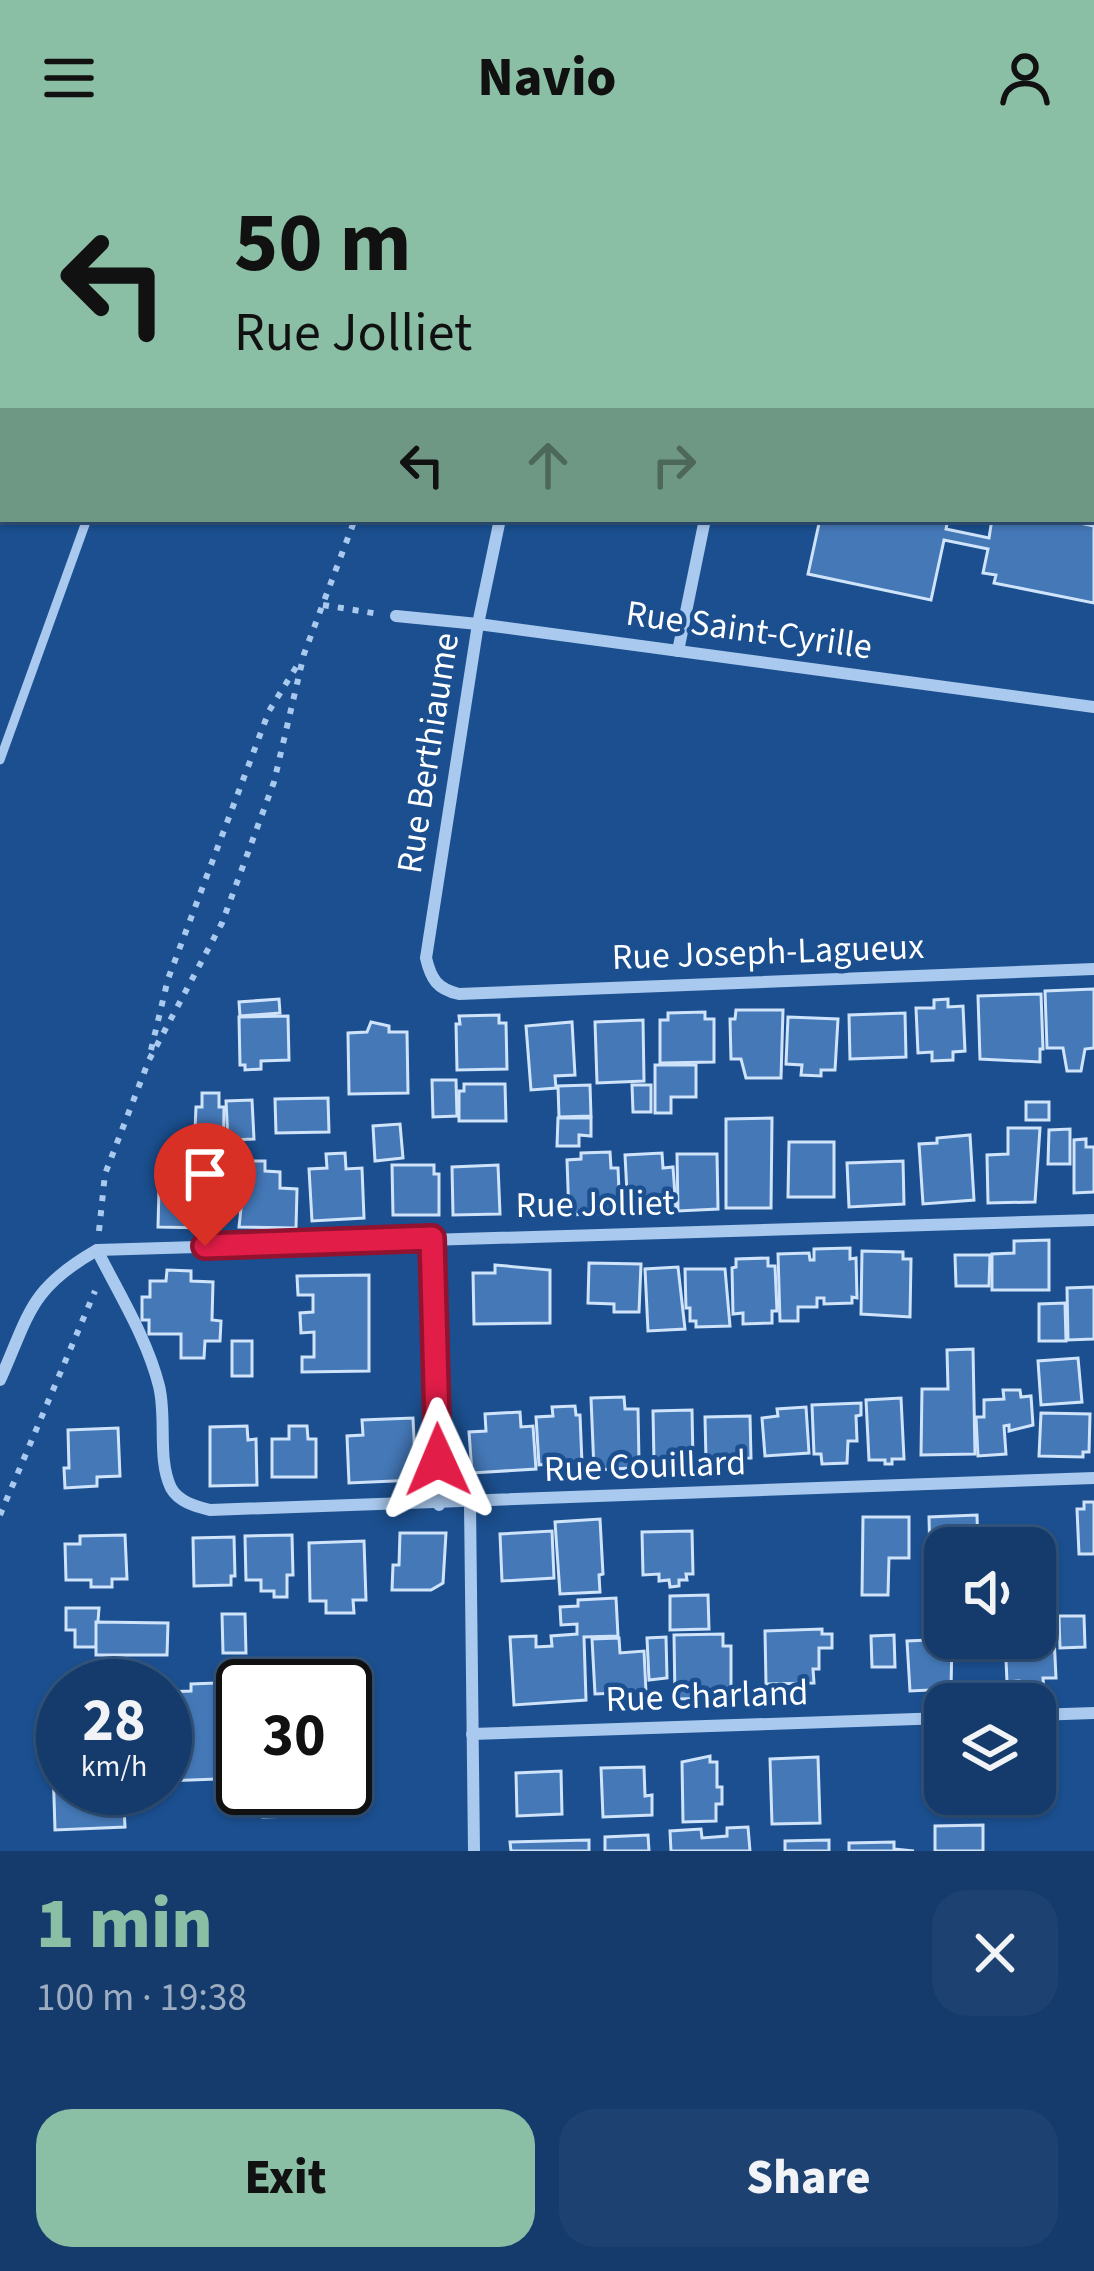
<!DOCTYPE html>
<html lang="en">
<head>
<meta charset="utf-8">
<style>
  :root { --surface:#143b6b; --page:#1d4271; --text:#f1f3f6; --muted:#9dadc1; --line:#33557e; --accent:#8abfa5 }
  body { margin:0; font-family:"Source Sans 3",sans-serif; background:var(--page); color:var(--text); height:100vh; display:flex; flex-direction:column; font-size:45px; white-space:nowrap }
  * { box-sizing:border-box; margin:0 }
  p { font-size:39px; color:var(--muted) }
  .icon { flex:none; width:66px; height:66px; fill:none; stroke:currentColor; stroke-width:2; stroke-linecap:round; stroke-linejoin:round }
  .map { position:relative; height:1695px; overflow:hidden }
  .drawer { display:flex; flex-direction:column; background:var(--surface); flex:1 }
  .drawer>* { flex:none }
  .top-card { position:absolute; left:0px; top:0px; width:1095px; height:366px; box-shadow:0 3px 9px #0004,0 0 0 3px var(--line); background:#8abfa5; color:#111; overflow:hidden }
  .tools { position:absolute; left:924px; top:1371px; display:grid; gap:24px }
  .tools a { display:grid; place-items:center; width:132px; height:132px; border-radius:24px; background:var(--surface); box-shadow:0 3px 9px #0004,0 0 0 3px var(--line); font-size:60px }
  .speed { position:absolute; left:36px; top:1503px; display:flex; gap:24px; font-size:60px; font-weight:700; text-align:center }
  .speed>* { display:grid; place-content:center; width:156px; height:156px; border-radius:50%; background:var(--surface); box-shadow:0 3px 9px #0004,0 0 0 3px var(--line); line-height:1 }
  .speed small { font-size:30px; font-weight:400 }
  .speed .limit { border:6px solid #111; border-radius:18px; background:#fff; color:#111 }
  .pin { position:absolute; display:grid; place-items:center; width:102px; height:102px; color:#fff; margin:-123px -51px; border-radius:50% 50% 50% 0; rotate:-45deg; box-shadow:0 0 12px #0007 }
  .pin .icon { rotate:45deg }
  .me { position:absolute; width:132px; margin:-66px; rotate:359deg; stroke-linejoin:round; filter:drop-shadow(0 0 9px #0008) }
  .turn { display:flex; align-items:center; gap:42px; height:252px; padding:0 36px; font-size:54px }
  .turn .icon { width:156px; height:156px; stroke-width:2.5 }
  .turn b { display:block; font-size:84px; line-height:102px }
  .lanes { display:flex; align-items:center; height:114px; padding:0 36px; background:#0003; justify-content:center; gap:60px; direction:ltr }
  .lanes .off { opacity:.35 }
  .round { display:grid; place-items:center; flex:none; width:126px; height:126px; border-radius:36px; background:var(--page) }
  .headline { display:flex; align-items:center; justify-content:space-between; height:204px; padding:0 36px }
  h1 { font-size:72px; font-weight:800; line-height:90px; color:var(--accent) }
  .cta { display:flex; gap:24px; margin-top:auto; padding:24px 36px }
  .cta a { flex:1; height:138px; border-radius:36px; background:var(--accent); color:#111; font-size:48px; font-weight:800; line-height:138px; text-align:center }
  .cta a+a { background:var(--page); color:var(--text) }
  header { display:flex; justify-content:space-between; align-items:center; height:156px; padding:0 36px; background:var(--accent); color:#111; font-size:54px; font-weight:800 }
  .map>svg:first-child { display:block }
  .building { fill:#4478b7; stroke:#cfe3fa; stroke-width:3 }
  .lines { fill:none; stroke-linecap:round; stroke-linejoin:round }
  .path { stroke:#a9c9ee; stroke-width:6; stroke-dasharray:6 9; stroke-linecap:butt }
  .service { stroke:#a9c9ee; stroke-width:9 }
  .minor { stroke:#a9c9ee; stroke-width:12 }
  .route-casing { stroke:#92132f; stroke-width:30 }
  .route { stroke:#e11d48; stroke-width:21 }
  .labels { text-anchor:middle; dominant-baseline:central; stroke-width:9; stroke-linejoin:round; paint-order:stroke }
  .street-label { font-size:36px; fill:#fff; stroke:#1b4f8f }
</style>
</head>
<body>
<header><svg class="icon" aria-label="menu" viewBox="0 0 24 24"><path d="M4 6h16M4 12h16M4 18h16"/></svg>Navio<svg class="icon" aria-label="person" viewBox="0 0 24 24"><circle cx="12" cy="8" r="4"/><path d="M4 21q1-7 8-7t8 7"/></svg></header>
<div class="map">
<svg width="1094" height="1695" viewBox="0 0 1094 1695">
  <rect width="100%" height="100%" fill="#1b4f8f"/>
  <g class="building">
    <polygon points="820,363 948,363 946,373 989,382 992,363 1061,363 1094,370 1094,447 994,427 996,419 983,417 988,393 944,384 931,444 808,418"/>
    <polygon points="1094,833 1094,892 1085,893 1081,915 1067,915 1063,892 1047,892 1045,835"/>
    <polygon points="1041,838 1043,893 1040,893 1040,906 980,903 978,840"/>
    <polygon points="279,843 280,857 240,860 239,846"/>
    <polygon points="948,843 948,851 963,850 965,895 953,896 953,904 932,905 932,896 918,897 916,852 934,852 934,844"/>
    <polygon points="736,854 783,854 781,922 746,922 741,903 731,903 730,863 735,863"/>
    <polygon points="705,856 705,863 714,863 714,906 660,907 660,864 668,864 668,857"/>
    <polygon points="905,857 906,901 850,903 849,859"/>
    <polygon points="499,859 499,867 506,867 507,913 457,914 456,868 460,868 459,860"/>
    <polygon points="288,860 289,904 261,905 261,913 245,914 245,909 240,909 239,861"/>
    <polygon points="788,861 838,863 835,914 821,914 821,920 801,919 802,909 786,908"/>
    <polygon points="643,864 644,925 597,927 595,866"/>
    <polygon points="371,866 389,870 389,876 407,876 408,937 349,938 348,877 367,876"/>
    <polygon points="572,866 575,919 555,920 556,932 531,934 526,870"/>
    <polygon points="655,909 696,909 696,941 671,941 671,957 655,957"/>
    <polygon points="432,924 456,924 457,960 433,961"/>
    <polygon points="464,928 505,928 506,965 459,965 459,935 464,935"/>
    <polygon points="590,929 591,960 559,961 558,930"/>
    <polygon points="632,929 651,929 651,956 633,956"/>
    <polygon points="202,937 219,937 219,951 224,951 223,1019 188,1019 188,973 195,974 196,951 202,951"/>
    <polygon points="328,942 329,976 276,977 275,943"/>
    <polygon points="252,944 254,983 228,984 226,945"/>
    <rect x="1026" y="946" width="23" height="18"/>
    <polygon points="558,962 591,962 591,980 579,979 579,990 557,990"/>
    <polygon points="772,962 771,1052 726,1052 726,963"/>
    <polygon points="400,968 403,1002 375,1005 373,970"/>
    <polygon points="1008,972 1040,972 1035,1046 988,1047 987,999 1008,998"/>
    <polygon points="1070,973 1070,1008 1048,1008 1049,974"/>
    <polygon points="970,979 974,1044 923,1048 919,988 937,987 937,982"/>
    <polygon points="1086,983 1086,991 1094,991 1094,1036 1074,1037 1074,984"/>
    <polygon points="789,986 834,986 834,1041 788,1041"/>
    <polygon points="610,996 611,1012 618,1012 620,1057 569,1059 567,1004 581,1003 581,997"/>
    <polygon points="345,997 346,1013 362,1012 364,1062 312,1065 309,1013 327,1012 326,998"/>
    <polygon points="662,997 663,1012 673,1011 676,1053 628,1056 625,999"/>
    <polygon points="677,998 717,998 718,1053 678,1055"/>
    <polygon points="246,1005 265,1005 265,1015 280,1016 280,1032 297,1033 296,1072 239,1071"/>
    <polygon points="903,1005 904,1048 849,1051 847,1007"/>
    <polygon points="392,1009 434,1009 434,1018 439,1018 439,1059 393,1059"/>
    <polygon points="498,1009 500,1058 453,1059 452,1011"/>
    <polygon points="159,1032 208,1034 207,1072 158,1071"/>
    <polygon points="1049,1084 1049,1134 992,1134 992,1098 1014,1097 1014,1085"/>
    <polygon points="850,1092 850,1103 856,1102 857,1142 852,1141 852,1147 824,1148 824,1142 817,1142 817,1151 798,1151 798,1165 780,1165 778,1098 809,1097 810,1104 814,1104 814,1093"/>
    <polygon points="862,1095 903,1096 903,1103 911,1103 910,1161 861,1158"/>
    <polygon points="955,1099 990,1099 989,1130 956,1130"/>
    <polygon points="768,1102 768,1110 775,1110 777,1155 772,1155 772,1167 743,1168 743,1157 733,1158 732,1112 736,1111 736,1103"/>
    <polygon points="589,1107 641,1108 639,1156 614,1156 614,1148 588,1147"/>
    <polygon points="495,1109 550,1114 550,1167 474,1168 473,1117 495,1117"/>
    <polygon points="678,1111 685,1173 648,1175 645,1113"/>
    <polygon points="685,1113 725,1113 730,1170 696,1171 696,1165 690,1165 690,1152 686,1152"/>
    <polygon points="167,1114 191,1115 191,1125 213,1126 212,1164 221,1165 220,1185 205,1185 204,1202 181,1202 181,1178 149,1178 149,1164 142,1164 142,1141 150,1141 150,1125 166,1125"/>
    <polygon points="369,1119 369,1215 302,1216 302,1201 314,1201 314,1176 301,1177 300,1157 313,1156 313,1139 298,1139 297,1120"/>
    <polygon points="1094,1131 1094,1183 1068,1184 1067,1132"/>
    <polygon points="1065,1147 1066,1185 1039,1185 1039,1148"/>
    <rect x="232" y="1185" width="20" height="35"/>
    <polygon points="973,1193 975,1298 921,1299 922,1233 948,1233 947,1194"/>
    <polygon points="1078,1202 1082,1246 1041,1249 1038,1205"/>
    <polygon points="1003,1234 1020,1234 1021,1241 1031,1240 1033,1269 1009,1275 1009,1269 1004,1270 1006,1298 978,1300 976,1261 984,1261 984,1244 1004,1243"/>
    <polygon points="624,1241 625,1253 638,1253 639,1305 633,1305 633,1312 594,1314 591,1242"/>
    <polygon points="901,1242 904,1303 892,1303 892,1308 885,1308 885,1304 869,1304 866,1244"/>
    <polygon points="861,1247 861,1259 856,1260 857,1285 848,1285 847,1307 822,1308 821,1298 814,1298 812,1249"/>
    <polygon points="575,1250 576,1259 580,1259 582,1307 575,1307 576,1313 551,1315 551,1308 539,1309 536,1261 553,1260 552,1251"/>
    <polygon points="806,1251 809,1297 765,1300 762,1262 778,1260 777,1253"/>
    <polygon points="692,1254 693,1305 654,1306 653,1255"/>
    <polygon points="520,1256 521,1271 533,1270 536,1313 472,1317 469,1276 486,1275 485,1258"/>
    <polygon points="1041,1257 1090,1258 1089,1296 1083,1296 1083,1301 1039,1300"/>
    <polygon points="750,1260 751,1302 706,1303 705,1261"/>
    <polygon points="413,1262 416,1324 349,1327 347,1280 363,1279 362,1264"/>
    <polygon points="247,1270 248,1284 256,1283 257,1329 210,1330 210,1271"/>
    <polygon points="289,1270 307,1270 308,1283 316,1283 316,1321 272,1321 272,1283 289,1283"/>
    <polygon points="118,1272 120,1320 97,1321 97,1330 65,1332 64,1312 69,1312 68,1274"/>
    <polygon points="1084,1346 1094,1346 1094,1398 1079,1398 1077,1353 1084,1353"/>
    <polygon points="977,1359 978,1392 945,1392 945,1402 930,1403 929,1361"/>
    <polygon points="863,1361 909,1361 909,1402 889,1402 888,1439 862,1439"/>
    <polygon points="600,1363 603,1418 599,1419 600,1436 560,1438 555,1366"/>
    <polygon points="552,1375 554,1422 502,1425 500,1378"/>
    <polygon points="692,1375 693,1418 686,1418 687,1424 679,1424 679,1430 670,1431 669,1424 659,1425 659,1418 643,1419 642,1376"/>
    <polygon points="400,1377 446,1377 443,1427 431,1434 392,1434 393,1409 399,1409"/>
    <polygon points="125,1379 127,1423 112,1423 112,1431 91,1431 91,1424 66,1424 65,1388 80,1388 80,1380"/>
    <polygon points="292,1379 293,1419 287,1419 287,1441 274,1441 274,1435 261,1435 261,1424 246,1424 245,1380"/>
    <polygon points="234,1381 235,1420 231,1420 231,1429 194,1430 193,1382"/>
    <polygon points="364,1385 366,1444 353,1444 354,1457 326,1457 326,1445 310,1445 309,1387"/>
    <polygon points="1035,1397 1039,1397 1039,1402 1054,1401 1056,1431 1035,1432"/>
    <polygon points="708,1439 709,1473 670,1474 670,1440"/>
    <polygon points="616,1442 618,1480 584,1481 586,1544 514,1549 510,1481 536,1480 536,1491 552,1490 551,1480 577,1478 577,1468 561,1469 560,1451 578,1450 578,1444"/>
    <polygon points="66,1452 99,1452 96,1491 75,1491 75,1474 66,1474"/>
    <polygon points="222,1458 245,1458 246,1497 223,1497"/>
    <polygon points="1059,1460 1084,1460 1085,1491 1060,1492"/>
    <polygon points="96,1466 168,1467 167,1499 96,1499"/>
    <polygon points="1035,1470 1038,1475 1048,1475 1048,1480 1054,1480 1056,1522 1043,1522 1044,1535 1020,1536 1019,1525 1007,1526 1005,1482 1035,1482"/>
    <polygon points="822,1473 822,1478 832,1478 832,1492 819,1492 819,1513 813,1513 814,1527 766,1528 765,1475"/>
    <polygon points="723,1478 723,1490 731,1490 731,1542 675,1543 674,1479"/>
    <polygon points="894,1479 895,1511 872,1511 871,1480"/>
    <polygon points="666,1481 667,1522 649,1524 647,1482"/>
    <polygon points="619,1482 620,1497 644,1495 646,1536 595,1538 592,1483"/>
    <polygon points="952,1483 951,1533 910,1535 907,1485"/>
    <polygon points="216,1527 216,1534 243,1533 243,1622 165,1625 165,1536 191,1535 191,1528"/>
    <polygon points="51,1545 63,1545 63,1632 123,1632 125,1671 55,1674"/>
    <polygon points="710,1600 710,1606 717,1606 717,1631 722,1631 722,1648 716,1648 716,1665 683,1666 682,1606"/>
    <polygon points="818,1601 820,1667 772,1668 770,1603"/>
    <polygon points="644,1611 645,1640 652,1639 652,1659 603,1661 601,1612"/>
    <polygon points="561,1615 562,1658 517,1660 516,1617"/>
    <polygon points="262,1632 327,1632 328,1659 263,1661"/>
    <polygon points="983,1669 983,1695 935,1695 935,1670"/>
    <polygon points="748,1671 750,1695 671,1695 670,1675 701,1673 702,1682 727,1680 727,1672"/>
    <polygon points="648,1679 649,1695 605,1695 605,1681"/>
    <polygon points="589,1684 589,1695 511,1695 510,1686"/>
    <polygon points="829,1684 829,1695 785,1695 785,1685"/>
    <polygon points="894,1686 894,1693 914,1695 849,1695 849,1687"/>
  </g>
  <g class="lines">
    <g class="path">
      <polyline points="1055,0 1063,3"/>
      <polyline points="574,3 576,0"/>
      <polyline points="617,3 619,0"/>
      <polyline points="1092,14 1094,14"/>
      <polyline points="323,449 379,458"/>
      <polyline points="151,894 168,823 269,555 300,505"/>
      <polyline points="99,1075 105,1018 149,904 222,767 274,626 304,498 355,363"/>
      <polyline points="0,1359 95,1135"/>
    </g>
    <g class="service">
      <polyline points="218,3 219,0"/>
      <polyline points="0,604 87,363"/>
    </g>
    <g class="minor">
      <path d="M500,363L478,468L426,802C431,823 437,833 459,838L1094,813"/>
      <polyline points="396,460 478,468 1094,551"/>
      <polyline points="678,495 705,363"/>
      <polyline points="432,1082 439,1349"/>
      <path d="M97,1094C119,1138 147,1182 159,1230C167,1262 157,1303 171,1332C179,1346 195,1350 210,1354L1094,1322"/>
      <path d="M0,1224C30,1157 29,1133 97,1094L1094,1064"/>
      <polyline points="470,1347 474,1695"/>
      <polyline points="1035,1559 1094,1557"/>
      <polyline points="472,1578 945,1562"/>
    </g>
  </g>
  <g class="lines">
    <g class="route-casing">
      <polyline id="route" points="205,1090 432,1082 438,1304"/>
    </g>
    <use href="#route" class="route"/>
  </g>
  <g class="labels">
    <g class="street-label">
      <text transform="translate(749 474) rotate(8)">Rue Saint-Cyrille</text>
      <text transform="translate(428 597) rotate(-81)">Rue Berthiaume</text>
      <text transform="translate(768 796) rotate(-2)">Rue Joseph-Lagueux</text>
      <text transform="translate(595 1048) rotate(-1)">Rue Jolliet</text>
      <text transform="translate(645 1310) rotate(-2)">Rue Couillard</text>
      <text transform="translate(707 1540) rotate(-2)">Rue Charland</text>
    </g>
  </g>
</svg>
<div class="tools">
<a><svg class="icon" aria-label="sound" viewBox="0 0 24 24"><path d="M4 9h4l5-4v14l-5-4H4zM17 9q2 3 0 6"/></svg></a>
<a><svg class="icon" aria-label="layers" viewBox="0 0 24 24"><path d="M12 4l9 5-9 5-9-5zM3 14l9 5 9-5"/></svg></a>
</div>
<div class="speed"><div>28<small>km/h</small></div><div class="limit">30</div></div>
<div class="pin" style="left:205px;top:1090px;background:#d93025"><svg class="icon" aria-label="arrive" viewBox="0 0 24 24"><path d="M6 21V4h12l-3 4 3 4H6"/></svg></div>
<svg class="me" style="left:438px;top:1304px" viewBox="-20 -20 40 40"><path d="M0-17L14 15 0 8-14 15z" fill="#e11d48" stroke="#fff" stroke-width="4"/></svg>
<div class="top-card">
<div class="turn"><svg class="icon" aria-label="left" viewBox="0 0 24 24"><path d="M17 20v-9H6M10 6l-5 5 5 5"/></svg><div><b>50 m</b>Rue Jolliet</div></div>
<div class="lanes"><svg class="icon" aria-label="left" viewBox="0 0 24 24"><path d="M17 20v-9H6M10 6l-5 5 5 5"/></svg><svg class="icon off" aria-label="ahead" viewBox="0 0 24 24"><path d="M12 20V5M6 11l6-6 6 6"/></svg><svg class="icon off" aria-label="right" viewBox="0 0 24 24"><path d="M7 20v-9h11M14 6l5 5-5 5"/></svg></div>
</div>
</div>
<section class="drawer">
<div class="headline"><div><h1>1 min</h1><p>100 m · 19:38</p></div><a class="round"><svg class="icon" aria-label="close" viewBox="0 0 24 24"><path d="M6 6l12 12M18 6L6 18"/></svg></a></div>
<div class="cta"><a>Exit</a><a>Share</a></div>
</section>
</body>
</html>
